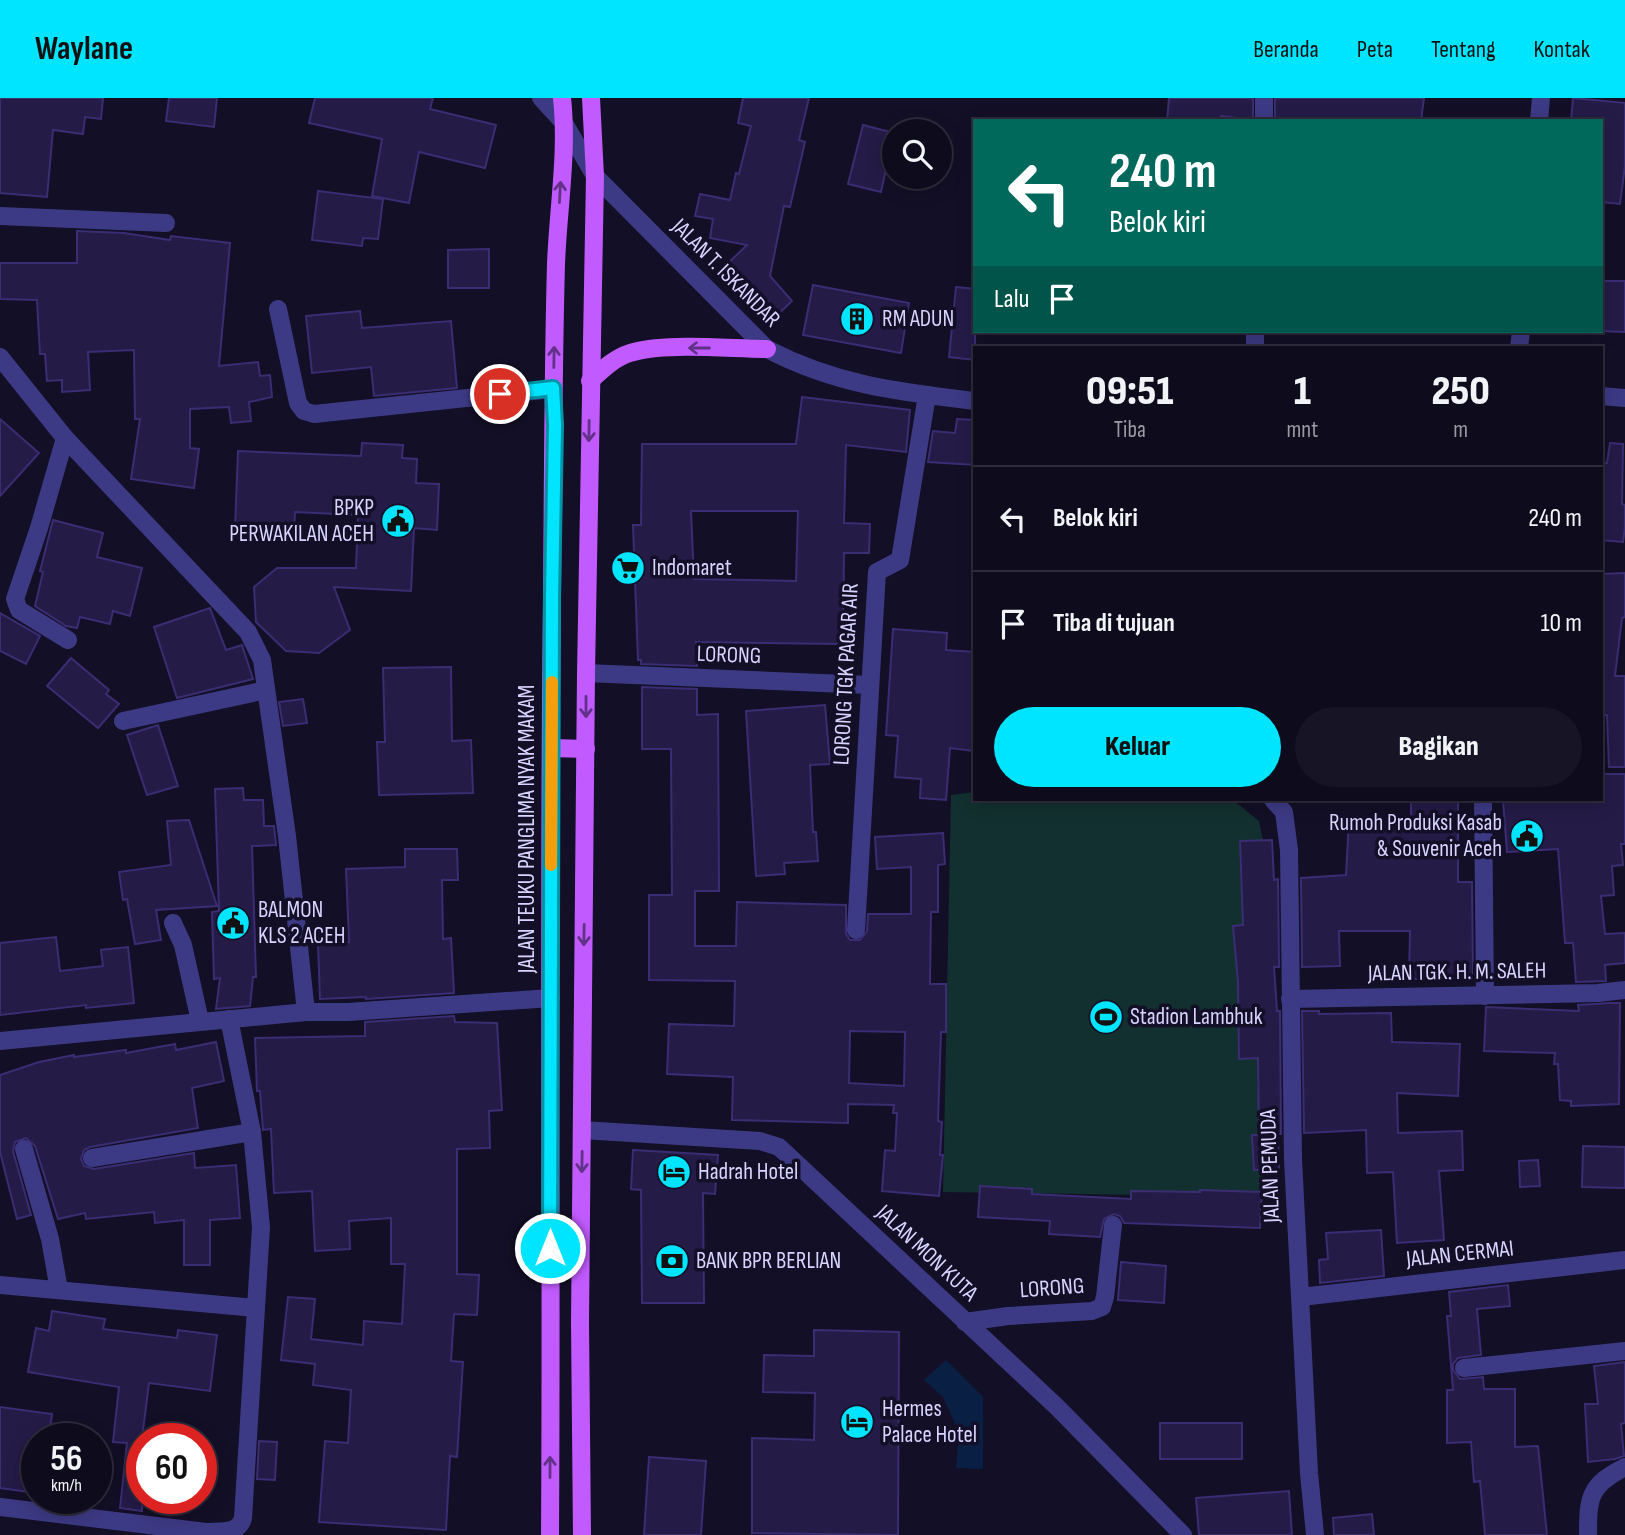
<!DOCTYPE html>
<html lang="id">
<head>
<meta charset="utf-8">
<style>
  :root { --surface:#0e0b1c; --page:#171425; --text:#f1f3f6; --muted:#9b9ba3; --line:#2e2b3b; --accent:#00e5ff }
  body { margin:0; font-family:"Sofia Sans Condensed",sans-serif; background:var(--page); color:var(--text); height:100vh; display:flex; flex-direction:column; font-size:26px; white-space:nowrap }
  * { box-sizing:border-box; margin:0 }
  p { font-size:23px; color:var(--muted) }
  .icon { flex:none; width:38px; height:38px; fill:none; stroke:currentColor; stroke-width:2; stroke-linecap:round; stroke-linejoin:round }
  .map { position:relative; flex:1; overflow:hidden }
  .details { position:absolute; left:973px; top:248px; width:630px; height:455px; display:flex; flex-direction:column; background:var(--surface); border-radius:0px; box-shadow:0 4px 18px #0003,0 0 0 2px var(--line) }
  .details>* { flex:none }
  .top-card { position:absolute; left:973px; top:21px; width:630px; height:214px; border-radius:0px; box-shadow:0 4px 18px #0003,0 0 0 2px var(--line); background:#00695c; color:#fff; overflow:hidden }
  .buttons { position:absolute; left:882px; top:21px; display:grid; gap:14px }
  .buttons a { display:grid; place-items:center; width:70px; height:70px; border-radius:50%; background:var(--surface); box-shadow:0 4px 18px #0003,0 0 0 2px var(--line); font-size:35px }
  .speed { position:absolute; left:21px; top:1325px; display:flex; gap:14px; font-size:35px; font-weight:700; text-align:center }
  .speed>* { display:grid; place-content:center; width:91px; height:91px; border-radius:50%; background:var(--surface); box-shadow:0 4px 18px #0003,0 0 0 2px var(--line); line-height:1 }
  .speed small { font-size:18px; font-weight:400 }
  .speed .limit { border:10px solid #d22; background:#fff; color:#111 }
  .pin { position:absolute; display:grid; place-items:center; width:60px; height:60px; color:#fff; margin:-30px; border:4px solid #fff; border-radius:50%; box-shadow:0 2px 7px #0007 }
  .me { position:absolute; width:77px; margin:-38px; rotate:0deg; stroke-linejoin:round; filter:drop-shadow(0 0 5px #0008) }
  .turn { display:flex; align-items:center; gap:24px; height:147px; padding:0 21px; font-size:32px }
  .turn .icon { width:91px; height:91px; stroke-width:2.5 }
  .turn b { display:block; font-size:49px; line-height:60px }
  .then { display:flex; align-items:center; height:66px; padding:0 21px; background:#0003; gap:14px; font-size:26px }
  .eta { display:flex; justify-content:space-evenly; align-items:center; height:119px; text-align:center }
  .eta b { font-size:42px; font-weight:800; line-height:49px }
  .primary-button { display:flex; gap:14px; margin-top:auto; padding:14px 21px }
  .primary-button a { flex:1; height:80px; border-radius:42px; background:var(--accent); color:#111; font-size:28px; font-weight:800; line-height:80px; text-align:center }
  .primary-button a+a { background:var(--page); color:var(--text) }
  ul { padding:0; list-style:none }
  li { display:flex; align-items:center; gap:21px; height:105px; padding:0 21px; border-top:2px solid var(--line) }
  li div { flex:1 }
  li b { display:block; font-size:26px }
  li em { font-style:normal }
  header { display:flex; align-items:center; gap:42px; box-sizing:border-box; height:98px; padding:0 35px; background:var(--accent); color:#111 }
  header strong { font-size:33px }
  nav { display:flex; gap:38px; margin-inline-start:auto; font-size:24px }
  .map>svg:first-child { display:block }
  .green { fill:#12302f }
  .water { fill:#0a1f44 }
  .building { fill:#241b47; stroke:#3b2d73; stroke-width:2; fill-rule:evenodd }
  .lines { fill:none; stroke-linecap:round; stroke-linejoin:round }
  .minor { stroke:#3d3a85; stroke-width:18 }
  .major { stroke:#c25bff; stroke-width:18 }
  .oneway { stroke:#623188 }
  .route-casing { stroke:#0095a6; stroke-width:18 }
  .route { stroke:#00e5ff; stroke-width:12 }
  .slow { stroke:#f59e0b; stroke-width:12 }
  .labels { text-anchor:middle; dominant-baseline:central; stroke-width:7; stroke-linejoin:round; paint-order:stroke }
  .street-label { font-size:23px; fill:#d9d4ff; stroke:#130f26 }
  .poi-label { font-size:23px; fill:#d9d4ff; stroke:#130f26; text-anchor:start }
</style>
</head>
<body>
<header>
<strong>Waylane</strong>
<nav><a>Beranda</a><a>Peta</a><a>Tentang</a><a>Kontak</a></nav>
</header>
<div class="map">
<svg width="1625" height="1437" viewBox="0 0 1625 1437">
  <rect width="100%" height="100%" fill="#130f26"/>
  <polygon class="green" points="975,694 975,702 1233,702 1259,723 1263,743 1268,1099 943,1094 951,697"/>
  <polygon class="water" points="946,1262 983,1299 983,1371 956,1370 959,1334 943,1299 924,1282"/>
  <g class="building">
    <polygon points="0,0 103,0 101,21 85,19 83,36 53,32 47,99 0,95"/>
    <polygon points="169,0 217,0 214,29 166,23"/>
    <polygon points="315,0 433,0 430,11 496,27 485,70 419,54 409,105 372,98 382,41 309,25"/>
    <polygon points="743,0 809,0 799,42 805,44 790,109 784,108 770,178 792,203 774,220 726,167 747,147 710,140 713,121 695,118 700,96 730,102 736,75 739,76 751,28 738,25"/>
    <polygon points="1169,0 1253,0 1253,22 1221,18 1221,23 1167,23"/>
    <polygon points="1275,0 1424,0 1421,23 1275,23"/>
    <polygon points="1573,0 1625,5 1625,68 1620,106 1601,104 1601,23 1571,23"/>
    <polygon points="863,27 894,35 881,94 848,86"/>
    <polygon points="318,93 383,101 378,141 363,140 362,148 312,142"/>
    <polygon points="77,133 124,135 170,142 171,138 230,145 219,268 258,264 260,278 270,277 272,299 249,304 251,323 231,325 229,309 190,311 190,350 199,351 194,390 131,381 140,321 135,321 134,252 88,254 90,292 62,294 62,282 47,283 45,256 40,256 37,202 0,201 0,165 77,165"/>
    <polygon points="489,151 489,190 448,190 448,152"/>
    <polygon points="1601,183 1625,183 1625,234 1601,233"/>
    <polygon points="813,187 909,205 901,255 803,237"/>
    <polygon points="956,189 975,191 975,262 949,259"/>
    <polygon points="360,213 362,230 451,223 457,290 374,298 371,269 312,275 306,218"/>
    <path d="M802,299L910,312L906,354L846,347L844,425L870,426L869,455H844L843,546L696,544L697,568L641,566V562H638L633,427H641L642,346H796ZM691,413H798L796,483L694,481Z"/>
    <polygon points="0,321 39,355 0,398"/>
    <polygon points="957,321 975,322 975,367 928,364 933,333 955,335"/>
    <polygon points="362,345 403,347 402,360 417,361 416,385 439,386 437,432 414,430 411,493 334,489 350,532 319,555 286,553 256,524 254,489 277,470 356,470 358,417 295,414 294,432 235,430 238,353 361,358"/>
    <polygon points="1610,345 1623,346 1622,406 1625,407 1625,429 1623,444 1601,442 1604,394 1601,394 1601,365 1607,365"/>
    <polygon points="53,422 103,435 97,459 142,470 130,518 113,513 110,526 80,519 77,530 66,528 35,508 43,474 40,473"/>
    <polygon points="1625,475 1625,519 1622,520 1615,578 1625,578 1625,669 1609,669 1607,617 1601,617 1601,476"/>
    <polygon points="210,510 226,552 242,547 253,581 177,600 154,529"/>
    <polygon points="0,515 40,538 26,566 0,553"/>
    <polygon points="893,531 947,535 946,552 975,554 975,653 950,650 946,702 920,700 921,681 895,679 898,638 886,637"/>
    <polygon points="71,560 109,592 106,596 119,606 98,630 47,588"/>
    <polygon points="451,569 452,643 471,642 473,695 379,697 377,644 385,644 383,570"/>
    <path d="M642,589L697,591V617L718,616L719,793H695V848H736L737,804L846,807V836L850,842H860L867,833L868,816H911V769L877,771L875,739L943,735L945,766L938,767V814H931L930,886H946V934H941L938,1023L942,1024L940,1057H943L939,1098L882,1093L885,1052L895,1053L897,1015H893L894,1007L848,1006V1025L732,1022L733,979L667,976L669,926L734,928L735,883L649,882V797H672L671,651H642ZM850,933L905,934L904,988L849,985Z"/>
    <polygon points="303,601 307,625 283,628 279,604"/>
    <polygon points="825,607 830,666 810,667 813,734 816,734 818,763 784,765 785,776 756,778 746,613"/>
    <polygon points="158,627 178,688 147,697 127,637"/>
    <polygon points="1601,676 1625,676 1625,746 1621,746 1623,767 1612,768 1614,797 1601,798 1605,836 1625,835 1625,865 1605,867 1606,883 1576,884 1573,845 1565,845 1558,751 1507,754 1503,702 1601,702"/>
    <polygon points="243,690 244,702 263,702 264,728 274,728 276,747 252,748 256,879 253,879 250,908 216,911 220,880 214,881 212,814 219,813 215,691"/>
    <polygon points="1411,702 1458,702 1458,784 1472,784 1473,881 1409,881 1410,833 1339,833 1340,868 1302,869 1301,780 1346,777 1349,722 1411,723"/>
    <polygon points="189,722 217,808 156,812 161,842 135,846 127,801 123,802 119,774 171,767 167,723"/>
    <polygon points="1272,742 1274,782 1278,781 1279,869 1274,869 1277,913 1280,913 1281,1036 1278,1036 1279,1071 1254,1072 1252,1037 1259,1037 1258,960 1239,961 1238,884 1233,828 1243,827 1240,743"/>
    <polygon points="405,751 457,751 458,782 442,782 443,841 451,840 454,895 366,901 366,899 320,901 318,846 349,844 346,771 405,769"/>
    <polygon points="56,839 60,873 103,868 101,852 128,849 134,905 86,910 86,907 0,917 0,845"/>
    <polygon points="1610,905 1620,905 1619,1006 1571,1008 1571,1003 1560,1002 1558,966 1554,966 1555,955 1484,953 1486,909 1579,913 1578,907"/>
    <polygon points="1302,913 1319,913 1319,916 1391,915 1392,944 1460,946 1458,998 1397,995 1398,1035 1462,1033 1463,1072 1439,1073 1444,1142 1397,1145 1393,1074 1367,1075 1366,1032 1304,1035"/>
    <polygon points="454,918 455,924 497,925 502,1012 489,1013 490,1050 457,1051 457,1176 479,1177 477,1217 454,1216 451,1263 463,1264 457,1359 450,1358 446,1432 319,1424 325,1343 348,1345 351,1292 313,1287 315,1266 281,1262 288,1199 315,1201 311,1241 363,1247 364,1223 402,1226 405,1166 391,1166 391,1120 349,1123 350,1151 315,1153 312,1093 274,1095 271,1031 263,1032 260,993 257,993 255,940 365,938 365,924"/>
    <polygon points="216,944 224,983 192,990 198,1030 90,1049 84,1052 81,1061 84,1068 94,1071 194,1055 195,1070 236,1067 240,1120 210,1122 210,1167 184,1167 184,1122 155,1125 154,1114 86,1121 85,1115 58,1121 35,1048 26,1040 15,1044 13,1053 31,1117 17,1121 0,1054 0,977 39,964 74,957 74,959 126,952 126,955 175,946 176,952"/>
    <polygon points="1583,1048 1625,1049 1625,1090 1582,1089"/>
    <polygon points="633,1052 718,1057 715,1096 703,1095 704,1205 642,1205 641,1092 631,1091"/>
    <polygon points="1538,1062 1540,1088 1520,1089 1519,1063"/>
    <polygon points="980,1088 1032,1091 1032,1096 1131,1101 1131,1093 1200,1094 1200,1092 1262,1094 1260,1130 1124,1125 1120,1118 1114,1116 1104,1121 1100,1139 1049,1136 1050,1123 978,1119"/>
    <polygon points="1381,1132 1384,1178 1320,1185 1319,1162 1328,1161 1326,1135"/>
    <polygon points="1121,1164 1166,1168 1164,1205 1118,1202"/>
    <polygon points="1508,1187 1510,1208 1477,1211 1481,1257 1458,1260 1453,1266 1453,1272 1460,1281 1483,1279 1484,1291 1515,1291 1515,1349 1538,1348 1547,1437 1485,1437 1480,1383 1474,1384 1471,1344 1447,1345 1447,1292 1453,1292 1447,1218 1451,1218 1449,1194"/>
    <polygon points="52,1213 105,1221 103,1231 177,1240 178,1232 217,1237 210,1293 149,1285 142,1340 142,1413 120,1410 127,1345 113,1344 119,1289 28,1274 36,1230 49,1233"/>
    <polygon points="814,1232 899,1234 898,1437 752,1435 752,1340 814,1342 815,1295 763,1294 764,1257 814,1258"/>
    <polygon points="1625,1264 1625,1325 1621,1326 1624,1358 1615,1361 1588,1364 1585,1306 1598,1306 1594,1268"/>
    <polygon points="0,1309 52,1316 49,1340 37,1340 37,1395 0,1390"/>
    <rect x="1160" y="1325" width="82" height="36"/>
    <polygon points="259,1343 277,1344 275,1382 257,1381"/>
    <polygon points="649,1359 706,1363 701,1437 644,1437"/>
    <polygon points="1289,1393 1292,1437 1199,1437 1196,1400"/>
    <polygon points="1372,1416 1374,1437 1334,1437 1333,1420"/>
  </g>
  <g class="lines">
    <g class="minor">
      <path d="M541,0L564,25L595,78L767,251C836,287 899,294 975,303"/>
      <polyline points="1264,23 1264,0"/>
      <polyline points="1539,23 1541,0"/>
      <polyline points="0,118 166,125"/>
      <polyline points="278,211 298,305 304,313 314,316 553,291"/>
      <polyline points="1255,250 1255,233"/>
      <polyline points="1519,250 1521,233"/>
      <polyline points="0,259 65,340 248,534 262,562 287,738 306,914"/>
      <polyline points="1601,298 1625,300"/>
      <polyline points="65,340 39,430 15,501 19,512 68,542"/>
      <polyline points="586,575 870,587"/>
      <polyline points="123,623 266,592"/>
      <polyline points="1273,702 1284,714 1289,752 1293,1061 1309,1375 1315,1437"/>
      <polyline points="1483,702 1485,898"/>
      <polyline points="173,825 183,847 200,923"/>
      <polyline points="856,832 877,474 900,462 927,297"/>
      <polyline points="1290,901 1598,895 1625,892"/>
      <polyline points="0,943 306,914 348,914 551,900"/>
      <polyline points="582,1032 760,1043 779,1049 1057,1309 1183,1437"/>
      <polyline points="24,1051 50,1141 59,1192"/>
      <polyline points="92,1060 252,1034"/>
      <polyline points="0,1187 256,1210"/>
      <polyline points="1301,1199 1625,1162"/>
      <polyline points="965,1224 1008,1218 1092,1213 1102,1209 1105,1199 1113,1127"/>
      <polyline points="1464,1270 1625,1253"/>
      <polyline points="0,1409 206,1434"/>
      <path d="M206,1437V1434C221,1433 239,1436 243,1420L261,1129L252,1034L229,921"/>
      <path d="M1588,1437C1588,1400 1589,1387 1625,1369"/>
    </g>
    <g class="major">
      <path d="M590,283C602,272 614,260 630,255C662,244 731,251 767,251"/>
      <polyline points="552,650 586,651"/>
      <path d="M550,1437C552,1124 548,811 552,498C553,387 553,276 556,166C558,111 568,55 562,0"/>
      <polyline points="582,1437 580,1225 586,575 595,78 591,0"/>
    </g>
  </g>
  <defs><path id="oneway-shaft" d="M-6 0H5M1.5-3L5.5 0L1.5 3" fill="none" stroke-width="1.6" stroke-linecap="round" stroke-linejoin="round" transform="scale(1.75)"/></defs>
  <g class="oneway">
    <use href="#oneway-shaft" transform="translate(560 94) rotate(-87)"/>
    <use href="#oneway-shaft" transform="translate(699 250) rotate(-180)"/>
    <use href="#oneway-shaft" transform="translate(554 259) rotate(-89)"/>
    <use href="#oneway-shaft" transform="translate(589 333) rotate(91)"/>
    <use href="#oneway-shaft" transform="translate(586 609) rotate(90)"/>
    <use href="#oneway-shaft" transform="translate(584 837) rotate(91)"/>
    <use href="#oneway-shaft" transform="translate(582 1064) rotate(91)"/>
    <use href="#oneway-shaft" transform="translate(550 1369) rotate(-90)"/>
  </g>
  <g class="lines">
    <g class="route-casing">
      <polyline id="route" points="500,296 553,290 555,327 552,501 550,1150"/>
    </g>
    <use href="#route" class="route"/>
    <polyline class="slow" points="551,767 552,584"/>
  </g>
  <defs>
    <g id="building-disc" transform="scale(1.75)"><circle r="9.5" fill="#00e5ff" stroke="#130f26"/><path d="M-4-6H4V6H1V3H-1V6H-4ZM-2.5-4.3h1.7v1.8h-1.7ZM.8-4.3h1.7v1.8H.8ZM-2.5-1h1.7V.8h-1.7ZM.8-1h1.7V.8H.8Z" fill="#111"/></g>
    <g id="civic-disc" transform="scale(1.75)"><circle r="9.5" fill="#00e5ff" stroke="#130f26"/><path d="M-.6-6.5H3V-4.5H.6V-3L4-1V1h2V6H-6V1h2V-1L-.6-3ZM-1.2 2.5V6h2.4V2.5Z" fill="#111"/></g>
    <g id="supermarket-disc" transform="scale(1.75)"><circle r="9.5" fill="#00e5ff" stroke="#130f26"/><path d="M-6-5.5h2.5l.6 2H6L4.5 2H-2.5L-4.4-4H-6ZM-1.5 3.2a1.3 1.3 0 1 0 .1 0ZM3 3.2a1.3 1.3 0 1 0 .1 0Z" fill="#111"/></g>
    <g id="stadium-disc" transform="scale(1.75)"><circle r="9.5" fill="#00e5ff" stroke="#130f26"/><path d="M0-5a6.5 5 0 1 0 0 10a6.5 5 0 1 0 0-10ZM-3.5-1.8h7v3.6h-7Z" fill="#111"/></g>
    <g id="hotel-disc" transform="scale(1.75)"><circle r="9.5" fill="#00e5ff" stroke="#130f26"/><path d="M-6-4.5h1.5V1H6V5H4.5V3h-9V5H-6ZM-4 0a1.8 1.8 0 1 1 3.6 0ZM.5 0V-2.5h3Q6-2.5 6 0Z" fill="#111"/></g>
    <g id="bank-disc" transform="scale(1.75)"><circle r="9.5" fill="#00e5ff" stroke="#130f26"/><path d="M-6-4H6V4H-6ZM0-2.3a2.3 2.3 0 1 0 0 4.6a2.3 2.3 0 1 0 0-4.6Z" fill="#111"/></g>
  </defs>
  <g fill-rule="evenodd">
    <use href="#building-disc" x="857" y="221"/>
    <use href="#civic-disc" x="398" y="423"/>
    <use href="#supermarket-disc" x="628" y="470"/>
    <use href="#civic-disc" x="1527" y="738"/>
    <use href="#civic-disc" x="233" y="825"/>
    <use href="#stadium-disc" x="1106" y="919"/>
    <use href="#hotel-disc" x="674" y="1074"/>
    <use href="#bank-disc" x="672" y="1163"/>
    <use href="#hotel-disc" x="857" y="1324"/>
  </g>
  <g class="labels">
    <g class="street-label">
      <text transform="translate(726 175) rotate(45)">JALAN T. ISKANDAR</text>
      <text transform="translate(729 557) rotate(2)">LORONG</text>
      <text transform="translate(846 576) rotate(-87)">LORONG TGK PAGAR AIR</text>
      <text transform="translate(527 731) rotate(-90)">JALAN TEUKU PANGLIMA NYAK MAKAM</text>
      <text transform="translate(1457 874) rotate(-1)">JALAN TGK. H. M. SALEH</text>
      <text transform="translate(1270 1068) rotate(-92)">JALAN PEMUDA</text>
      <text transform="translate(927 1155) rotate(43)">JALAN MON KUTA</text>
      <text transform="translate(1460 1156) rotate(-6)">JALAN CERMAI</text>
      <text transform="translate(1052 1190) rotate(-4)">LORONG</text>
    </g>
    <g class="poi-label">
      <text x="882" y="221">RM ADUN</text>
      <text x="374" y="410" text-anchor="end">BPKP<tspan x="374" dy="26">PERWAKILAN ACEH</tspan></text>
      <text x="652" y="470">Indomaret</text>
      <text x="1502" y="725" text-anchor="end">Rumoh Produksi Kasab<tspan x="1502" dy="26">&amp; Souvenir Aceh</tspan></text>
      <text x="258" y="812">BALMON<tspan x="258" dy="26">KLS 2 ACEH</tspan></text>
      <text x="1130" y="919">Stadion Lambhuk</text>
      <text x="698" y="1074">Hadrah Hotel</text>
      <text x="696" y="1163">BANK BPR BERLIAN</text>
      <text x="882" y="1311">Hermes<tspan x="882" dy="26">Palace Hotel</tspan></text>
    </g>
  </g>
</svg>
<div class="buttons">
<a><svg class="icon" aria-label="search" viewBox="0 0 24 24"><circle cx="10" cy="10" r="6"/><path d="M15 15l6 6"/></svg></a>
</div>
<div class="speed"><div>56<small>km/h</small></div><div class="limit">60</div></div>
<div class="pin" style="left:500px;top:296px;background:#d93025"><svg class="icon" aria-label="arrive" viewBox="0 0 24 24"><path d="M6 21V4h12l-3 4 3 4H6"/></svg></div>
<svg class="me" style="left:550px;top:1150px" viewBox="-20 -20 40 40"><circle r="17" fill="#00e5ff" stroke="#fff" stroke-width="3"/><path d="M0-11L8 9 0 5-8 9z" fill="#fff"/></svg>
<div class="top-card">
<div class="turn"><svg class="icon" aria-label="left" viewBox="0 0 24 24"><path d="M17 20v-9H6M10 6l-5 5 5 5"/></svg><div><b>240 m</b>Belok kiri</div></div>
<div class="then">Lalu<svg class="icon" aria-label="arrive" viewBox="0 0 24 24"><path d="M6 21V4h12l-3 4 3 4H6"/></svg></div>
</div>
<section class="details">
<div class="eta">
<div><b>09:51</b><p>Tiba</p></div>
<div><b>1</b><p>mnt</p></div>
<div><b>250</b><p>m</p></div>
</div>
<ul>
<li><svg class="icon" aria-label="left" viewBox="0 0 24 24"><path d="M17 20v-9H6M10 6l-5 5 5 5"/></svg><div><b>Belok kiri</b></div><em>240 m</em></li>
<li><svg class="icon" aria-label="arrive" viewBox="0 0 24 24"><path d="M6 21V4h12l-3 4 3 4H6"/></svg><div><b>Tiba di tujuan</b></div><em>10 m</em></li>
</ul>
<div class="primary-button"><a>Keluar</a><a>Bagikan</a></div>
</section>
</div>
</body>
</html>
